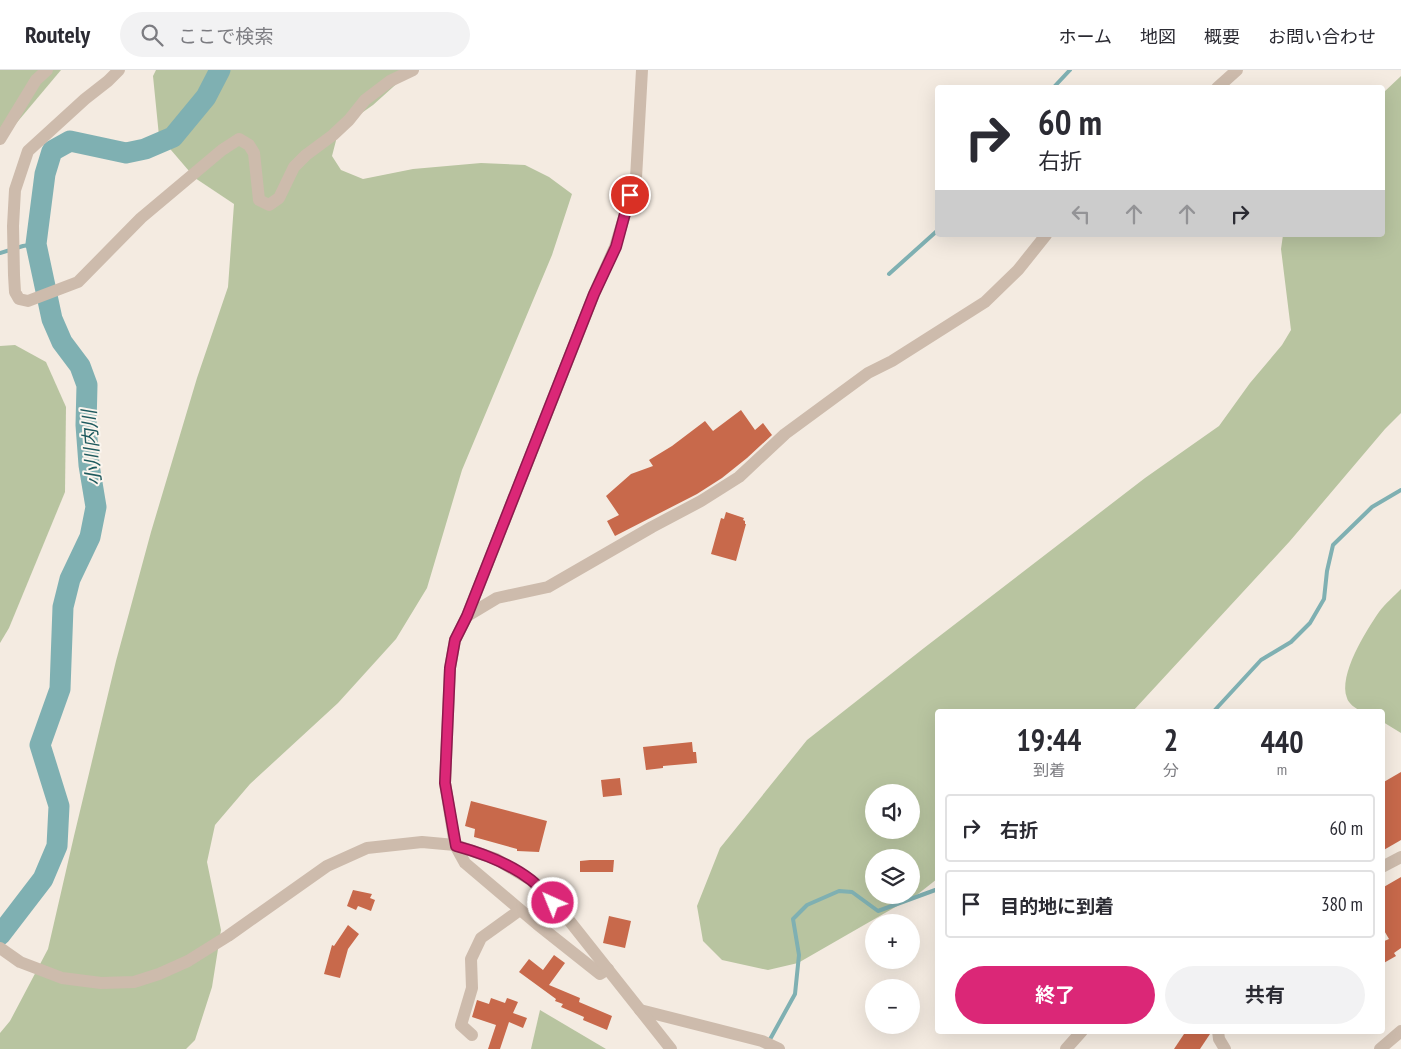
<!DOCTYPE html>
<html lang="ja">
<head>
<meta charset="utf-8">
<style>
  :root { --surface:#fff; --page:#f2f2f3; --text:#2b2b33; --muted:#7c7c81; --line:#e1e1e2; --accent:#db2777 }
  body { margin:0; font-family:"PT Sans Narrow","Noto Sans JP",sans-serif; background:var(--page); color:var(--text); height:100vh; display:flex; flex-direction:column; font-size:19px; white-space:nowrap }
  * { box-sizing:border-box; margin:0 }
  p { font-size:16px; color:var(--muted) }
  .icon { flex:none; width:28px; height:28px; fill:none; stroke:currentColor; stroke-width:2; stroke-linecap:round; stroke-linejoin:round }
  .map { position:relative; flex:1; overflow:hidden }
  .side { position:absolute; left:935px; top:639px; width:450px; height:325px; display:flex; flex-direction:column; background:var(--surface); border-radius:5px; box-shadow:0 5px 20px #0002 }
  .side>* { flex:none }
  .guide { position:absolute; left:935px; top:15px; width:450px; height:152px; border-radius:5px; box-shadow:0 5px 20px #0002; background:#fff; color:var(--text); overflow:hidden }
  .controls { position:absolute; left:865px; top:714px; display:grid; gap:10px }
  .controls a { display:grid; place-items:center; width:55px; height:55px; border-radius:50%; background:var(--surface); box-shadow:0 5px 20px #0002; font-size:25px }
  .pin { position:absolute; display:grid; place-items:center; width:42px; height:42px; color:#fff; margin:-21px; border:2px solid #fff; border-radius:50%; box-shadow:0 1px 5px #0007 }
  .me { position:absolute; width:55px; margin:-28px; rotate:316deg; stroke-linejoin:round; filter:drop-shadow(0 0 4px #0008) }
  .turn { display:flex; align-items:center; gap:18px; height:105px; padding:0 20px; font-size:22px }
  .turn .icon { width:65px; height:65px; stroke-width:2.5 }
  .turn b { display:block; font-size:35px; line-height:42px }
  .lanes { display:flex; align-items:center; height:48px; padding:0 20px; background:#0003; justify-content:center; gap:25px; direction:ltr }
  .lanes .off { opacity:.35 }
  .eta { display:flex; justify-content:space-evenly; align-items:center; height:85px; text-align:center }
  .eta b { font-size:30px; font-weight:700; line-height:35px }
  .action { display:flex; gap:10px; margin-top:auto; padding:10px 20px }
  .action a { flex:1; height:58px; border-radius:30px; background:var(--accent); color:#fff; font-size:20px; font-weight:700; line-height:58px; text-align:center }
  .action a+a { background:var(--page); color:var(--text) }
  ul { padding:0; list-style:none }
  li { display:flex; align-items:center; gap:15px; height:68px; margin:0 10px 8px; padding:0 10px; border:2px solid var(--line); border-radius:5px }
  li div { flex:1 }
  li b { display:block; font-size:19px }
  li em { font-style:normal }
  header { display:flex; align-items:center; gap:30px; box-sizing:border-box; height:70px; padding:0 25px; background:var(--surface); border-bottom:1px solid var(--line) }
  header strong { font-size:24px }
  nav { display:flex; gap:28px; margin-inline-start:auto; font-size:18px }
  .search { width:350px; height:45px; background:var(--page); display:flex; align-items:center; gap:12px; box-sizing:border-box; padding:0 18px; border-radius:28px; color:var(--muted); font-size:19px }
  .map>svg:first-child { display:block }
  .green { fill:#b8c4a0; fill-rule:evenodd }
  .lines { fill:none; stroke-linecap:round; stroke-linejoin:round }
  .stream { stroke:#7fb0b2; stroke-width:4 }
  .river { stroke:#7fb0b2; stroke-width:21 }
  .building { fill:#c8694b }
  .minor { stroke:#cdbbac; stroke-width:12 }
  .tertiary { stroke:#cdbbac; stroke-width:12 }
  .route-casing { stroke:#8e194d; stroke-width:12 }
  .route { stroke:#db2777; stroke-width:9 }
  .labels { text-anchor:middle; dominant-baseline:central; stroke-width:4; stroke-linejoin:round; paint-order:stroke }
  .water-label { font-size:19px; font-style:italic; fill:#1f5a5e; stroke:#fbf5ee }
</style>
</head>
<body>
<header>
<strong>Routely</strong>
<div class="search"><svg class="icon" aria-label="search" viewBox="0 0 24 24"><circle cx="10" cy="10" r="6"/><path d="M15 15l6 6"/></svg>ここで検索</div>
<nav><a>ホーム</a><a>地図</a><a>概要</a><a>お問い合わせ</a></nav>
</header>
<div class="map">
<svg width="1401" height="979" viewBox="0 0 1401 979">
  <rect width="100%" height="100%" fill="#f4ebe1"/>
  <g class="green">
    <polygon points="0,0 61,0 3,69 0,71"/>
    <polygon points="156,0 412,0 373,35 339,59 332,86 341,100 363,109 413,99 481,93 525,95 549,107 572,124 552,185 462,400 427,518 396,569 338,633 250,714 215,755 207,792 221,860 212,917 195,970 186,979 0,979 0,963 10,951 48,879 74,766 116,591 151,462 197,308 228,217 234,134 195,108 159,66 153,6"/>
    <path d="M1401,6V343L1385,359L1290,471L1133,641H938L937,809L918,824L798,893L768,900L722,890L703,871L697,836L720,778L807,670L924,578L1145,408L1219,356L1250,313L1282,275L1291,260L1281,179L1283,165H1382L1383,23ZM911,722V760H874V722ZM874,788H911V825H874Z"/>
    <polygon points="15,275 46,292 66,337 65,422 9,558 0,573 0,276"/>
    <path d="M1401,519V663L1383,652L1382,641H1361C1356,639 1348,633 1347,628C1338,605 1366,561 1379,542C1385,534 1394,526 1401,519Z"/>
    <polygon points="540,940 606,979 531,979"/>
  </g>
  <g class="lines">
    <g class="stream">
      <polyline points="1053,18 1070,0"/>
      <polyline points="0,183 23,176 36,174"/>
      <polyline points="889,204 938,160"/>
      <polyline points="1214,641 1261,590 1291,572 1310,553 1324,529 1327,501 1333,475 1372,437 1401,420"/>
      <polyline points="768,973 795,924 799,885 793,849 807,835 839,821 852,822 878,841 938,819"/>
    </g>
    <polyline class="river" points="0,865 43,809 57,776 59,736 40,675 60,619 63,537 70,509 90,467 96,437 89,395 86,355 87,315 80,296 62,272 52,249 36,174 45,104 52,81 70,71 126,83 145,79 173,67 206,27 220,0"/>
  </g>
  <g class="building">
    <polygon points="741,340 755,360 763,353 772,365 747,388 722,408 697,424 615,466 607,451 619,445 606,426 631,404 653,396 649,390 672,376 705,351 713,361"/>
    <polygon points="726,442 744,448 743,450 745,451 745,454 746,454 736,491 711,484 721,448 724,449"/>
    <polygon points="692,672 693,682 696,682 697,693 663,696 663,698 646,700 643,677"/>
    <polygon points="1401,702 1401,770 1382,781 1382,713"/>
    <polygon points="620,708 622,725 603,727 601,710"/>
    <polygon points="471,731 547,751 539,782 517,781 517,779 474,767 475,759 465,756"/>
    <polygon points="590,790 614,790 613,802 580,802 580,791"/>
    <polygon points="1401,807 1401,878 1394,883 1396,886 1382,894 1382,872 1389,869 1382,857 1382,818"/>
    <polygon points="353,820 372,824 370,828 375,830 371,841 358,836 356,840 347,836"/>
    <polygon points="609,846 631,851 625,878 603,873"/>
    <polygon points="348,855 359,864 348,879 340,908 324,904 332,875 334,876"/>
    <polygon points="554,885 565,893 549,915 580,928 579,932 612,946 607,960 583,950 584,947 561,937 563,934 555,931 556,929 519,902 529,889 543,900"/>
    <polygon points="491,928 505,933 507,928 518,932 513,943 527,948 523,958 509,952 500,979 488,979 496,955 472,947 477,930 489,934"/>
    <polygon points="1186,961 1210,961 1210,964 1200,979 1174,979"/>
  </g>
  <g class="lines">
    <g class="minor">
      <polyline points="119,0 108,11 85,29 28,81 15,120 13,156 14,205 15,222 19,229 28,231 78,212 141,148 222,80 239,69 249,75 254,83 259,130 269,135 279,128 294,97 306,85 333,65 349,50 365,30 390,11 413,0"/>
      <polyline points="1217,18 1237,0"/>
      <polyline points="0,69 36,10 47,0"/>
      <polyline points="467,546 497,528 548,517 652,457 701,431 739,407 785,364 868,303 892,291 985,232 1018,200 1046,165"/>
      <polyline points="1382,797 1401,787"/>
      <polyline points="608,899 600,904 537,854 465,793 455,775 445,713 450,598 455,570 467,546 594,224 615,177 636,108 642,0"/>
      <polyline points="640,940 762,971 779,979"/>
      <polyline points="1218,961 1219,969 1225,979"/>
      <polyline points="472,965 461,955 472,918 471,889 481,868 520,840"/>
      <polyline points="1066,979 1082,961"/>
      <polyline points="1380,979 1401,961"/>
    </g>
    <polyline class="tertiary" points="0,878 20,892 62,908 101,913 134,912 159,904 188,891 228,866 327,796 367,778 422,772 455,775 496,789 531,810 564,844 671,979"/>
  </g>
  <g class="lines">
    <g class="route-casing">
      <path id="route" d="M553,833C546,826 539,816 531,810C509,793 482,783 456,776L445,713L450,598L455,570L467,546L594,224L616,177L630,125"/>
    </g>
    <use href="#route" class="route"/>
  </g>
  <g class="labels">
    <g class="water-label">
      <text transform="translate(91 378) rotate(-94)">小川内川</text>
    </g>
  </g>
</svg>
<div class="controls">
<a><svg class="icon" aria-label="sound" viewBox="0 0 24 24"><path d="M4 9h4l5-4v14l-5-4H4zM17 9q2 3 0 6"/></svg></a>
<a><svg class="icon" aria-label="layers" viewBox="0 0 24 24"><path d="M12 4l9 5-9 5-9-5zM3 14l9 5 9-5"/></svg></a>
<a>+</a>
<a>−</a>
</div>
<div class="pin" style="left:630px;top:125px;background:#d93025"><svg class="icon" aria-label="arrive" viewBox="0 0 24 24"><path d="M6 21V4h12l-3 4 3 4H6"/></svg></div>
<svg class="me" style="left:553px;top:833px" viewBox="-20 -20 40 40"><circle r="17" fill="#db2777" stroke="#fff" stroke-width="3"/><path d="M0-11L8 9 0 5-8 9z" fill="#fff"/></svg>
<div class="guide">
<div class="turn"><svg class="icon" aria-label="right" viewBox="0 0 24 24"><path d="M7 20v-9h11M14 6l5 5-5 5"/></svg><div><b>60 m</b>右折</div></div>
<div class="lanes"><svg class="icon off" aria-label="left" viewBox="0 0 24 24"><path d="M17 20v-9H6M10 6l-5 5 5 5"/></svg><svg class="icon off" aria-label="ahead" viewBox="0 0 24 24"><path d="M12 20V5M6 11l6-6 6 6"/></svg><svg class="icon off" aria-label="ahead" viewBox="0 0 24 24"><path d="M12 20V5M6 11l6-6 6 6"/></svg><svg class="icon" aria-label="right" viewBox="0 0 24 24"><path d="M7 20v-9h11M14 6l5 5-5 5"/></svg></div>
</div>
<section class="side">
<div class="eta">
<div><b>19:44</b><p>到着</p></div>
<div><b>2</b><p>分</p></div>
<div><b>440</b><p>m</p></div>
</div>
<ul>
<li><svg class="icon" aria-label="right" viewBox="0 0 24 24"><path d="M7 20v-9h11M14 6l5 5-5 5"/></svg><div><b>右折</b></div><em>60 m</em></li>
<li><svg class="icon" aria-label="arrive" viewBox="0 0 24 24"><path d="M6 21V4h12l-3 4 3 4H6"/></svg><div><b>目的地に到着</b></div><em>380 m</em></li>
</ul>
<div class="action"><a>終了</a><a>共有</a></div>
</section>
</div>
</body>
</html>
